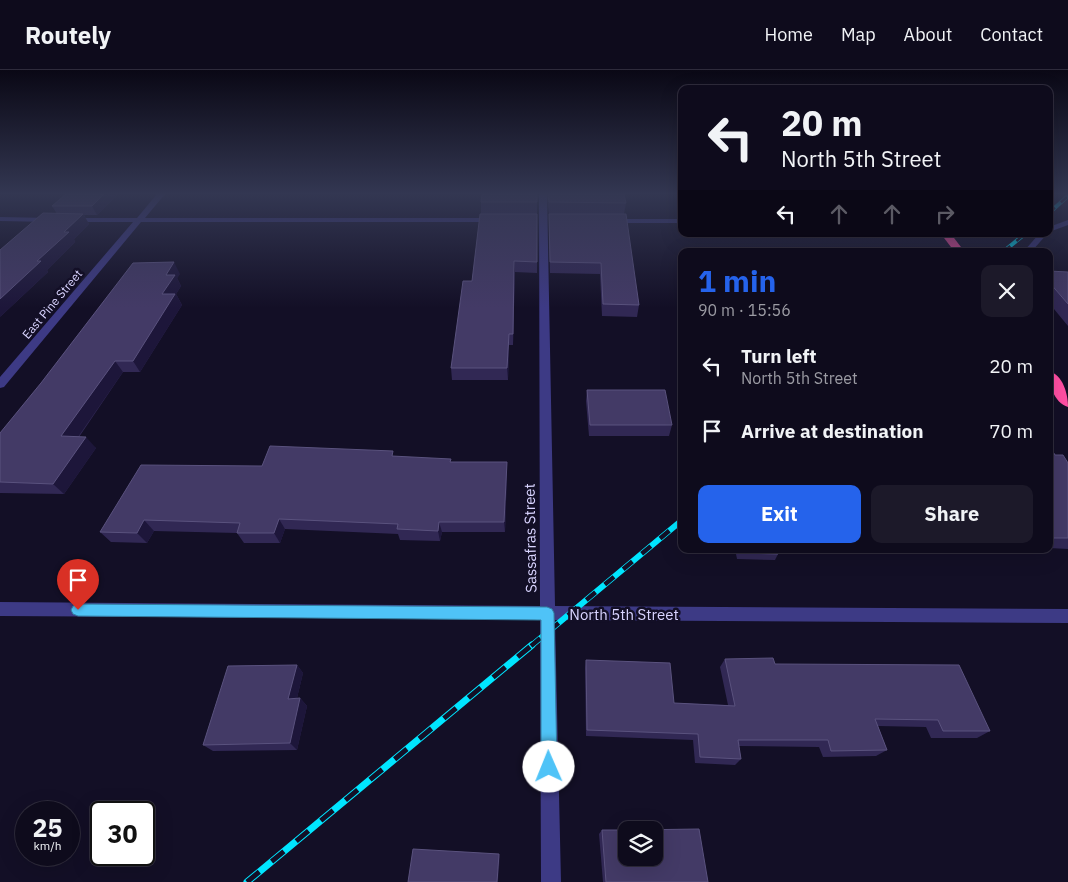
<!DOCTYPE html>
<html lang="en">
<head>
<meta charset="utf-8">
<style>
  :root { --surface:#0e0b1c; --page:#1c1929; --text:#f1f3f6; --muted:#9b9ba3; --line:#2e2b3b; --accent:#2563eb }
  body { margin:0; font-family:"IBM Plex Sans",sans-serif; background:var(--page); color:var(--text); height:100vh; display:flex; flex-direction:column; font-size:19px; white-space:nowrap }
  * { box-sizing:border-box; margin:0 }
  p { font-size:16px; color:var(--muted) }
  .icon { flex:none; width:28px; height:28px; fill:none; stroke:currentColor; stroke-width:2; stroke-linecap:round; stroke-linejoin:round }
  .map { position:relative; flex:1; overflow:hidden }
  .details { position:absolute; left:678px; top:178px; width:375px; height:305px; display:flex; flex-direction:column; background:var(--surface); border-radius:10px; box-shadow:0 5px 20px #0002,0 0 0 1px var(--line) }
  .details>* { flex:none }
  .top-card { position:absolute; left:678px; top:15px; width:375px; height:152px; border-radius:10px; box-shadow:0 5px 20px #0002,0 0 0 1px var(--line); background:#0e0b1c; color:var(--text); overflow:hidden }
  .buttons { position:absolute; left:618px; top:751px; display:grid; gap:10px }
  .buttons a { display:grid; place-items:center; width:45px; height:45px; border-radius:10px; background:var(--surface); box-shadow:0 5px 20px #0002,0 0 0 1px var(--line); font-size:25px }
  .speed { position:absolute; left:15px; top:731px; display:flex; gap:10px; font-size:25px; font-weight:700; text-align:center }
  .speed>* { display:grid; place-content:center; width:65px; height:65px; border-radius:50%; background:var(--surface); box-shadow:0 5px 20px #0002,0 0 0 1px var(--line); line-height:1 }
  .speed small { font-size:12px; font-weight:400 }
  .speed .limit { border:2px solid #111; border-radius:8px; background:#fff; color:#111 }
  .pin { position:absolute; display:grid; place-items:center; width:42px; height:42px; color:#fff; margin:-51px -21px; border-radius:50% 50% 50% 0; rotate:-45deg; box-shadow:0 0 5px #0007 }
  .pin .icon { rotate:45deg }
  .me { position:absolute; width:55px; margin:-28px; rotate:359deg; stroke-linejoin:round; filter:drop-shadow(0 0 4px #0008) }
  .turn { display:flex; align-items:center; gap:18px; height:105px; padding:0 20px; font-size:22px }
  .turn .icon { width:65px; height:65px; stroke-width:2.5 }
  .turn b { display:block; font-size:35px; line-height:42px }
  .lanes { display:flex; align-items:center; height:48px; padding:0 20px; background:#0003; justify-content:center; gap:25px; direction:ltr }
  .lanes .off { opacity:.35 }
  .round { display:grid; place-items:center; flex:none; width:52px; height:52px; border-radius:10px; background:var(--page) }
  .summary { display:flex; align-items:center; justify-content:space-between; height:85px; padding:0 20px }
  h1 { font-size:30px; font-weight:700; line-height:38px; color:var(--accent) }
  .cta { display:flex; gap:10px; margin-top:auto; padding:10px 20px }
  .cta a { flex:1; height:58px; border-radius:10px; background:var(--accent); color:#fff; font-size:20px; font-weight:700; line-height:58px; text-align:center }
  .cta a+a { background:var(--page); color:var(--text) }
  ul { padding:0; list-style:none }
  li { display:flex; align-items:center; gap:15px; height:65px; padding:0 20px }
  li div { flex:1 }
  li b { display:block; font-size:19px }
  li em { font-style:normal }
  header { display:flex; align-items:center; gap:30px; box-sizing:border-box; height:70px; padding:0 25px; background:var(--surface); border-bottom:1px solid var(--line) }
  header strong { font-size:24px }
  nav { display:flex; gap:28px; margin-inline-start:auto; font-size:18px }
  .map>svg:first-child { display:block }
  .lines { fill:none; stroke-linecap:round; stroke-linejoin:round }
  .minor { fill:#3d3a85; fill-rule:evenodd }
  .highway { fill:#ff4fa3; fill-rule:evenodd }
  .rail-far2-casing { stroke:#00e5ff; stroke-width:4 }
  .rail-far1-casing { stroke:#00e5ff; stroke-width:6 }
  .rail-casing { stroke:#00e5ff; stroke-width:7 }
  .rail-far2 { stroke:#130f26; stroke-width:2.5; stroke-dasharray:8; stroke-linecap:butt }
  .rail-far1 { stroke:#130f26; stroke-width:4.5; stroke-dasharray:12; stroke-linecap:butt }
  .rail { stroke:#130f26; stroke-width:5; stroke-dasharray:16; stroke-linecap:butt }
  .wall { fill:#312854 }
  .shaded-wall { fill:#1d163a }
  .building { fill:#433a66; stroke:#5a527e }
  .route { fill:#4fc3f7; stroke:#337fa1 }
  .labels { text-anchor:middle; dominant-baseline:central; stroke-width:5; stroke-linejoin:round; paint-order:stroke }
  .far-street-label { font-size:12px; fill:#d9d4ff; stroke:#130f26 }
  .street-label { font-size:15px; fill:#d9d4ff; stroke:#130f26 }
</style>
</head>
<body>
<header>
<strong>Routely</strong>
<nav><a>Home</a><a>Map</a><a>About</a><a>Contact</a></nav>
</header>
<div class="map">
<svg width="1068" height="812" viewBox="0 0 1068 812">
  <rect width="100%" height="100%" fill="#130f26"/>
  <g class="lines">
    <g class="minor">
      <polygon points="157,124 165,124 145,148 496,148 500,150 496,152 141,152 4,317 0,318 0,307 133,152 71,152 67,150 68,148 137,148"/>
      <polygon points="539,124 547,124 555,536 1068,539 1068,553 555,550 561,812 541,812 540,549 0,546 0,532 540,536"/>
      <polygon points="0,147 51,148 55,150 51,152 0,151"/>
      <rect x="608" y="149" width="73" height="4"/>
      <polygon points="1068,150 1068,155 1049,162 1049,157"/>
      <polygon points="1039,164 1047,164 1032,181 1024,181"/>
    </g>
    <g class="highway">
      <polygon points="941,164 951,164 964,181 954,181"/>
      <path d="M1049,301C1063,305 1068,324 1068,337C1054,333 1048,313 1049,301Z"/>
    </g>
    <g class="rail-far2-casing">
      <g id="rail-far2">
        <polyline points="1049,143 1068,126"/>
        <polyline points="1004,181 1025,164"/>
      </g>
    </g>
    <g class="rail-far1-casing">
      <polyline id="rail-far1" points="531,576 681,451"/>
    </g>
    <g class="rail-casing">
      <polyline id="rail" points="247,812 532,575"/>
    </g>
    <use href="#rail-far2" class="rail-far2"/>
    <use href="#rail-far1" class="rail-far1"/>
    <use href="#rail" class="rail"/>
  </g>
  <g class="wall">
    <polygon points="118,124 97,145 84,145 89,154 74,169 75,172 47,200 48,202 0,247 57,144 52,136"/>
    <polygon points="537,124 537,203 515,202 513,275 509,275 508,310 452,310 451,298 472,211 481,144 481,132"/>
    <polygon points="547,124 624,124 626,133 624,144 639,235 637,247 602,246 600,204 550,203 549,146"/>
    <polygon points="1049,201 1068,202 1068,256 1049,233"/>
    <polygon points="180,204 177,208 181,216 176,224 182,235 140,302 123,302 79,367 96,378 64,424 0,423 0,363"/>
    <polygon points="587,320 672,355 669,366 589,366 586,331"/>
    <polygon points="1049,375 1055,385 1068,393 1068,479 1049,478"/>
    <polygon points="394,386 451,392 507,392 507,403 505,462 442,462 440,471 400,470 398,464 285,459 280,473 244,473 237,463 154,461 147,473 111,472 100,462 262,396"/>
    <polygon points="735,479 777,479 778,484 775,490 737,489"/>
    <polygon points="725,589 775,594 990,661 977,668 931,668 926,657 878,656 887,680 876,686 823,687 819,677 739,676 741,689 735,695 695,693 693,670 586,666 585,598 586,590 674,633 728,635 720,597"/>
    <polygon points="297,595 303,603 297,628 300,628 307,636 297,680 213,681 203,675"/>
    <polygon points="602,760 708,812 603,812 599,764"/>
  </g>
  <g class="shaded-wall">
    <polygon points="104,124 118,124 97,145 92,136"/>
    <polygon points="83,144 89,154 74,169 75,172 47,200 48,202 0,247 0,229 37,191 64,162"/>
    <polygon points="514,191 515,202 513,275 513,264"/>
    <polygon points="174,192 180,204 177,208 181,216 176,224 182,235 140,302 133,291 162,224 166,205"/>
    <polygon points="509,264 509,275 508,310 507,298"/>
    <polygon points="115,291 123,302 71,377 61,366"/>
    <polygon points="86,367 96,378 64,424 53,414"/>
    <polygon points="507,392 507,403 505,462 504,452"/>
    <polygon points="279,449 285,459 280,473 274,463"/>
    <polygon points="144,450 154,461 147,473 137,463"/>
    <polygon points="439,452 442,462 440,471 438,461"/>
    <polygon points="297,595 303,603 295,636 288,629"/>
    <polygon points="300,628 307,636 297,680 290,673"/>
    <polygon points="499,784 500,787 498,812 497,812"/>
  </g>
  <g class="building">
    <polygon points="66,124 104,124 92,136 52,136"/>
    <polygon points="482,124 537,124 537,132 481,132"/>
    <polygon points="548,124 624,124 626,133 549,132"/>
    <polygon points="43,143 83,144 64,162 69,162 37,191 41,191 0,229 0,180"/>
    <polygon points="480,144 537,144 537,192 514,191 513,264 509,264 507,298 451,298 463,211 472,211"/>
    <polygon points="549,144 626,144 639,235 603,234 601,193 550,192"/>
    <polygon points="174,192 166,205 175,205 162,224 175,224 133,291 115,291 61,366 86,367 53,414 0,412 0,363 41,313 133,193"/>
    <polygon points="1049,201 1068,202 1068,234 1049,212"/>
    <polygon points="587,320 665,320 672,355 590,355"/>
    <polygon points="1049,375 1055,385 1063,385 1068,393 1068,468 1049,468"/>
    <polygon points="270,376 393,381 392,386 451,389 450,392 507,392 504,452 439,452 438,461 397,459 398,454 279,449 274,463 237,463 240,453 144,450 137,463 100,462 141,395 262,396"/>
    <polygon points="739,479 777,479 778,484 740,483"/>
    <polygon points="773,588 775,594 959,595 990,661 943,661 938,650 875,649 887,680 831,681 828,670 738,670 741,689 700,687 698,664 587,660 586,590 670,593 674,633 735,636 725,589"/>
    <polygon points="297,595 288,629 300,628 290,673 203,675 228,596"/>
    <polygon points="699,759 708,812 606,812 602,760 626,760 626,788 654,788 654,760 631,760"/>
    <polygon points="413,779 499,784 497,812 408,812"/>
  </g>
  <linearGradient id="sky" x2="0" y2="1"><stop stop-color="#0a0815"/><stop offset="0.52" stop-color="#333752"/><stop offset="1" stop-color="#333752" stop-opacity="0"/></linearGradient>
  <rect width="1068" height="238" fill="url(#sky)"/>
  <polygon class="route" points="78,534 547,537 552,539 554,543 557,697 555,702 549,705 543,702 541,697 541,550 78,546 73,544 71,540 73,536"/>
  <g class="labels">
    <g class="far-street-label">
      <text transform="translate(52 234) rotate(-50)">East Pine Street</text>
    </g>
    <g class="street-label">
      <text transform="translate(530 468) rotate(-91)">Sassafras Street</text>
      <text x="624" y="544">North 5th Street</text>
    </g>
  </g>
</svg>
<div class="buttons">
<a><svg class="icon" aria-label="layers" viewBox="0 0 24 24"><path d="M12 4l9 5-9 5-9-5zM3 14l9 5 9-5"/></svg></a>
</div>
<div class="speed"><div>25<small>km/h</small></div><div class="limit">30</div></div>
<div class="pin" style="left:78px;top:540px;background:#d93025"><svg class="icon" aria-label="arrive" viewBox="0 0 24 24"><path d="M6 21V4h12l-3 4 3 4H6"/></svg></div>
<svg class="me" style="left:549px;top:697px" viewBox="-20 -20 40 40"><circle r="19" fill="#fff"/><path d="M0-13L10 11 0 6-10 11z" fill="#4fc3f7"/></svg>
<div class="top-card">
<div class="turn"><svg class="icon" aria-label="left" viewBox="0 0 24 24"><path d="M17 20v-9H6M10 6l-5 5 5 5"/></svg><div><b>20 m</b>North 5th Street</div></div>
<div class="lanes"><svg class="icon" aria-label="left" viewBox="0 0 24 24"><path d="M17 20v-9H6M10 6l-5 5 5 5"/></svg><svg class="icon off" aria-label="ahead" viewBox="0 0 24 24"><path d="M12 20V5M6 11l6-6 6 6"/></svg><svg class="icon off" aria-label="ahead" viewBox="0 0 24 24"><path d="M12 20V5M6 11l6-6 6 6"/></svg><svg class="icon off" aria-label="right" viewBox="0 0 24 24"><path d="M7 20v-9h11M14 6l5 5-5 5"/></svg></div>
</div>
<section class="details">
<div class="summary"><div><h1>1 min</h1><p>90 m · 15:56</p></div><a class="round"><svg class="icon" aria-label="close" viewBox="0 0 24 24"><path d="M6 6l12 12M18 6L6 18"/></svg></a></div>
<ul>
<li><svg class="icon" aria-label="left" viewBox="0 0 24 24"><path d="M17 20v-9H6M10 6l-5 5 5 5"/></svg><div><b>Turn left</b><p>North 5th Street</p></div><em>20 m</em></li>
<li><svg class="icon" aria-label="arrive" viewBox="0 0 24 24"><path d="M6 21V4h12l-3 4 3 4H6"/></svg><div><b>Arrive at destination</b></div><em>70 m</em></li>
</ul>
<div class="cta"><a>Exit</a><a>Share</a></div>
</section>
</div>
</body>
</html>
